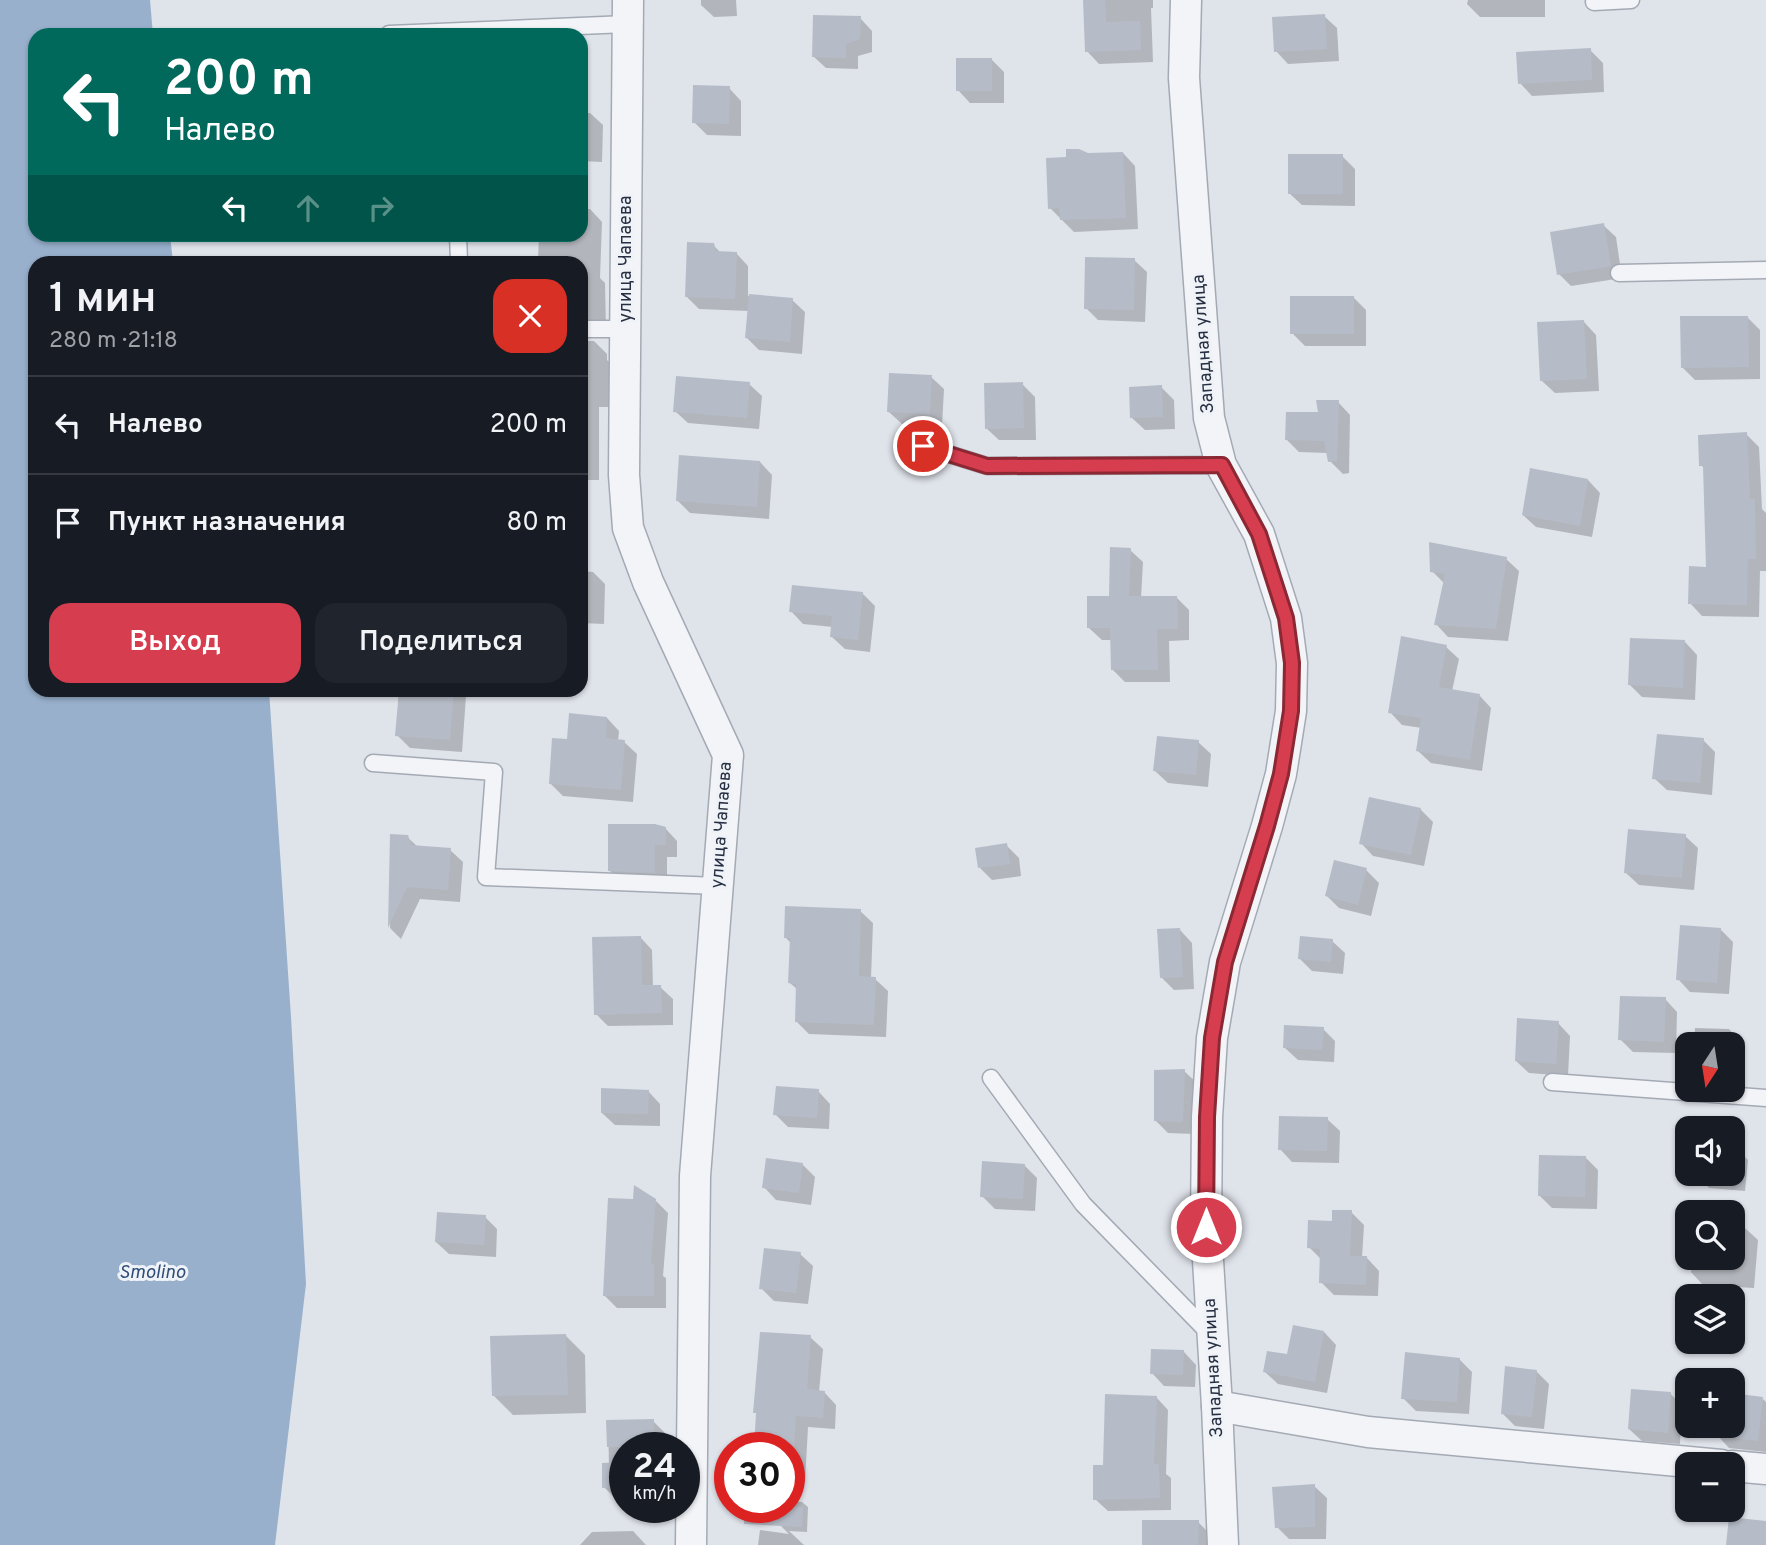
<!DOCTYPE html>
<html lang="ru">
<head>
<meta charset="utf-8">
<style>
  :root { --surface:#171b24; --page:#20242c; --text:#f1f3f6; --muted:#9ea1a6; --line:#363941; --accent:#d63d4f }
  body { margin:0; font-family:Overpass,sans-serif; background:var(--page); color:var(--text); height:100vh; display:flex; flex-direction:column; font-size:26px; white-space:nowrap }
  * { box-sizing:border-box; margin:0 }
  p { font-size:23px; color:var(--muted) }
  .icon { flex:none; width:38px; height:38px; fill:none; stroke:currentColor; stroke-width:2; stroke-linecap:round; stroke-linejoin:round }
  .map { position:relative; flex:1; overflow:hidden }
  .drawer { position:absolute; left:28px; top:256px; width:560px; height:441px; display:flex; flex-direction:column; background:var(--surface); border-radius:21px; box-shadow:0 2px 5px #0004 }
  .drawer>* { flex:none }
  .banner { position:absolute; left:28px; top:28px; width:560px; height:214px; border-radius:21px; box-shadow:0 2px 5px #0004; background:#00695c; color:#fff; overflow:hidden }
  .needle { width:46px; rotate:192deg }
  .tools { position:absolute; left:1675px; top:1032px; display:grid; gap:14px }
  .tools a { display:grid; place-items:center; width:70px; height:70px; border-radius:14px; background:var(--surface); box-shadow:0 2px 5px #0004; font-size:35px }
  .speed { position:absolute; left:609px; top:1432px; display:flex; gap:14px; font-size:35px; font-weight:700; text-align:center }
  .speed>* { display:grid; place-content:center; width:91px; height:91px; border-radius:50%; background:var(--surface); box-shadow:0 2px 5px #0004; line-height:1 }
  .speed small { font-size:18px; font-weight:400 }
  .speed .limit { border:10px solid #d22; background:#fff; color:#111 }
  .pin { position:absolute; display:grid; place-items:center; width:60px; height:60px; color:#fff; margin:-30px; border:4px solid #fff; border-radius:50%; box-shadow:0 2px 7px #0007 }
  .me { position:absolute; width:77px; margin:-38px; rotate:0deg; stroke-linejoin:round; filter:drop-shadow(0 0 5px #0008) }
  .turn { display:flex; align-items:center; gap:24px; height:147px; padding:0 21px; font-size:32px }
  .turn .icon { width:91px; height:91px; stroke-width:2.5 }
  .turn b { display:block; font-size:49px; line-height:60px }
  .lanes { display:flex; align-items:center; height:66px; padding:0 21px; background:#0003; justify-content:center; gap:35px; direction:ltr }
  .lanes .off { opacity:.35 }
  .round { display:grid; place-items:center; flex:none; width:74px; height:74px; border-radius:21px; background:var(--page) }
  .overview { display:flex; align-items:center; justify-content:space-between; height:119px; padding:0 21px }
  h1 { font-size:42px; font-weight:600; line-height:52px }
  .button { display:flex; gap:14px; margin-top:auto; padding:14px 21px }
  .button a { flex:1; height:80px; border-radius:21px; background:var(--accent); color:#fff; font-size:28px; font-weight:600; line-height:80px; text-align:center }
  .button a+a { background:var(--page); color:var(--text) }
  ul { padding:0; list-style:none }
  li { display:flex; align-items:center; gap:21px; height:98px; padding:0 21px; border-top:2px solid var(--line) }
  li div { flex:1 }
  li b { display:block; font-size:26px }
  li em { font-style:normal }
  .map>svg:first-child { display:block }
  .water { fill:#98b0cc }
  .shadow { fill:#0003 }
  .building { fill:#b6bcc7 }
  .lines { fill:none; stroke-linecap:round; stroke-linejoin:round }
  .service-casing { stroke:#a4aab4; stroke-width:19 }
  .minor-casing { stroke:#a4aab4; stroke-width:33 }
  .service { stroke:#f2f4f8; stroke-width:16 }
  .minor { stroke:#f2f4f8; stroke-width:30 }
  .route-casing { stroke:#8b2833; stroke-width:18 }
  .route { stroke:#d63d4f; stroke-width:12 }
  .labels { text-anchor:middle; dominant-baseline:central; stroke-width:6; stroke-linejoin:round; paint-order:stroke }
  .street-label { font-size:18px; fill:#273042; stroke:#eff2f7 }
  .water-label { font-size:19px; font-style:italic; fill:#2f4d78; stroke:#eff2f7 }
</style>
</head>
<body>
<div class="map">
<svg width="1766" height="1545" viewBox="0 0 1766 1545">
  <rect width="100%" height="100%" fill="#dfe3ea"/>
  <polygon class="water" points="0,0 150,0 153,35 35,35 35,234 170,235 173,262 35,262 35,690 269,690 291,1017 306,1284 275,1545 0,1545"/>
  <g class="shadow">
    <polygon points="701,0 736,0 737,16 714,17 701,5"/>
    <polygon points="1085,0 1153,0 1153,8 1151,8 1153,62 1099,64 1087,51"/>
    <polygon points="1468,0 1545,0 1545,17 1480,17 1467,4"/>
    <polygon points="1324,16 1337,28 1339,61 1288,64 1276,51"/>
    <polygon points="860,18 872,31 872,52 858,56 858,69 826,68 813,56"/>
    <polygon points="1590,50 1603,63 1604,92 1532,96 1520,83"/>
    <polygon points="992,60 1004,72 1004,103 970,103 958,90"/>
    <polygon points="729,88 741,101 741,136 707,135 694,122"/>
    <polygon points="581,113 590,113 603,125 602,162 581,161"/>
    <polygon points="1123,153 1135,166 1138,229 1074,232 1050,208 1087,155"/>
    <polygon points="1342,156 1355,169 1355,206 1302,205 1289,193"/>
    <polygon points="581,209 590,209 602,222 600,278 605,283 606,330 589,332 584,337 583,341 594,341 607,354 607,360 610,363 609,407 599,407 599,480 581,480 581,262 538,262 539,234 581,234"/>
    <polygon points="1603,225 1616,237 1622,278 1571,286 1559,274"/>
    <polygon points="713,245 721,253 736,253 748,266 748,296 792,300 805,312 802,354 759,350 747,338 749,311 699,309 687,297"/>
    <polygon points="1134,260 1147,272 1145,322 1098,320 1086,308"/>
    <polygon points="1354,298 1366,310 1366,346 1305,346 1292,333"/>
    <polygon points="1747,317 1760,330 1760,379 1695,380 1682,367"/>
    <polygon points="1584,322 1596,335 1599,391 1555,393 1542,381"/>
    <polygon points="931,377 944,389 942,426 902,424 889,412"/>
    <polygon points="749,384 762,396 759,429 688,423 675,411"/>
    <polygon points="1022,384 1035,397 1036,440 999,440 986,428"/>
    <polygon points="1161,387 1174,400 1175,429 1145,430 1132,418"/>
    <polygon points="1338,402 1350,415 1349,473 1343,474 1330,461 1328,453 1299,452 1287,440"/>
    <polygon points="1746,434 1759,447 1762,509 1766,513 1766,571 1760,571 1759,617 1702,616 1690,603 1708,569 1705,469 1701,465"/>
    <polygon points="760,462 772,475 769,519 690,513 677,500"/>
    <polygon points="1588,480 1600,493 1592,537 1536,527 1523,515"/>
    <polygon points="1130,550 1143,562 1141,598 1176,597 1189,610 1189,640 1169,641 1170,682 1125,682 1112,669 1112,640 1102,640 1089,628 1111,598"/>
    <polygon points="1506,559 1519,571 1508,641 1448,637 1436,624 1445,584 1432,571"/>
    <polygon points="581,571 593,572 605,584 604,624 581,623"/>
    <polygon points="862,593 875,606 870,652 845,649 832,637 833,627 803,624 791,611"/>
    <polygon points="1685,642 1697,655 1695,700 1642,697 1630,685"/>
    <polygon points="1446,647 1459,659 1452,691 1479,695 1491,708 1482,771 1431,763 1418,751 1422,728 1402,725 1390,712"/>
    <polygon points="401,690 460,690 466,696 462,752 410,748 397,735"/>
    <polygon points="607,718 619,731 618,741 624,742 637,754 633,802 563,796 551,784 569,741"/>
    <polygon points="1703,740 1715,752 1712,795 1667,790 1654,778"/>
    <polygon points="1198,742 1211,754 1208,787 1168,783 1155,771"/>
    <polygon points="1420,809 1433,822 1424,866 1373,856 1361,843"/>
    <polygon points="665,828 677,841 677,857 667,857 667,885 622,883 609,870"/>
    <polygon points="392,836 407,837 418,847 450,850 463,862 460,902 420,899 401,939 390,928"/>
    <polygon points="1685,836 1698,848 1694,890 1639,885 1626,873"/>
    <polygon points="1006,845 1019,858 1021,876 992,880 980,868"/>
    <polygon points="1366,870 1379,883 1371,916 1339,908 1327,896"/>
    <polygon points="860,911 873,923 871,978 875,979 888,991 886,1037 809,1034 796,1021 798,990 790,983 791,943 786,938"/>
    <polygon points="1720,929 1733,942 1729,994 1690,992 1678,979"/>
    <polygon points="1180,930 1192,943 1194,989 1174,990 1161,977"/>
    <polygon points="640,937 652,950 653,987 660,987 673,999 673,1025 608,1026 596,1014"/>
    <polygon points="1332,941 1345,953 1343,974 1312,971 1300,959"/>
    <polygon points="1665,999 1677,1012 1676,1053 1633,1052 1620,1039"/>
    <polygon points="1558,1023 1570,1036 1568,1076 1529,1073 1516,1061"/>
    <polygon points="1695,1028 1729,1029 1741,1042 1740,1083 1732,1083 1732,1045 1694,1045"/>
    <polygon points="1323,1029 1335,1041 1334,1062 1298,1060 1285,1048"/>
    <polygon points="1184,1071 1197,1083 1195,1134 1168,1133 1155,1120"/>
    <polygon points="648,1091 660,1104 660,1126 615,1125 602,1113"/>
    <polygon points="818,1091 830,1104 829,1129 788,1127 775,1114"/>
    <polygon points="1327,1119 1340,1131 1339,1163 1292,1162 1280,1149"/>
    <polygon points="1732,1147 1736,1148 1748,1160 1745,1191 1709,1188 1697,1174 1732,1174"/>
    <polygon points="1586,1158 1598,1170 1597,1209 1552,1208 1540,1196"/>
    <polygon points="803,1165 815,1177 811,1205 776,1200 764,1187"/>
    <polygon points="1024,1165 1037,1178 1035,1211 995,1209 982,1196"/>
    <polygon points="655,1200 668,1213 663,1276 666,1278 666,1308 617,1308 604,1295"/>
    <polygon points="1351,1212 1364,1225 1362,1258 1367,1258 1379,1271 1378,1296 1334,1295 1321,1282 1322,1260 1309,1247 1333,1223"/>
    <polygon points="485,1217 497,1229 496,1257 449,1254 436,1242"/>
    <polygon points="1732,1227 1745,1228 1758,1240 1754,1288 1703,1285 1691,1272 1692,1258 1732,1258"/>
    <polygon points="800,1254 813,1266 808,1304 774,1301 761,1288"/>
    <polygon points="1324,1332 1336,1345 1327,1393 1278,1384 1265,1372"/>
    <polygon points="566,1336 585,1355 586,1413 513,1415 494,1396"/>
    <polygon points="810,1337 823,1349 819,1392 824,1392 836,1405 835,1429 808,1427 805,1482 789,1481 789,1447 755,1447 757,1414 755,1412"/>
    <polygon points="1184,1352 1196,1365 1195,1387 1164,1386 1152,1373"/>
    <polygon points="1459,1359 1472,1372 1469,1414 1416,1411 1403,1398"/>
    <polygon points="1536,1371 1549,1384 1544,1429 1515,1426 1502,1413"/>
    <polygon points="1670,1393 1682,1406 1680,1444 1642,1441 1629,1429"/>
    <polygon points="1156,1397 1168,1410 1166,1474 1171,1478 1171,1510 1108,1511 1095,1499 1104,1467"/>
    <polygon points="1763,1399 1766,1402 1766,1452 1729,1448 1717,1435 1718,1426 1732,1426"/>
    <polygon points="653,1421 665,1433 666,1447 625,1447 625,1499 616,1499 604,1487 609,1465 608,1422"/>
    <polygon points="1314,1486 1327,1498 1326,1539 1289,1539 1277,1527"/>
    <polygon points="789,1501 802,1502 808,1507 807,1532 789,1531 804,1545 758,1545 760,1530 789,1534 780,1525 781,1507 789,1507"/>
    <polygon points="1198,1522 1210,1534 1210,1545 1143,1545"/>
    <polygon points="633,1531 646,1545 580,1545 592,1532"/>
  </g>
  <g class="building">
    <polygon points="1083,0 1105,0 1106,22 1140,21 1141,50 1085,52"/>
    <polygon points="1325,14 1327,49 1274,52 1272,17"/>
    <polygon points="813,15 861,16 860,39 846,44 846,58 812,57"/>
    <polygon points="1591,48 1592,80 1518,84 1516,52"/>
    <rect x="956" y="58" width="36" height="33"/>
    <polygon points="693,85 730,86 729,124 692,123"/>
    <polygon points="1066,149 1079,149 1088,153 1123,152 1126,218 1060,220 1059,208 1048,209 1046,158 1066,157"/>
    <rect x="1288" y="154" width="55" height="40"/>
    <polygon points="1604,223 1611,266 1557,275 1550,232"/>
    <polygon points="687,242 714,243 716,251 737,252 735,299 685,297"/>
    <polygon points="1085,257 1135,258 1134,310 1084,309"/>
    <polygon points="749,294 793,298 790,342 745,338"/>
    <rect x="1290" y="296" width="64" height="38"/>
    <polygon points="1680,316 1748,316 1749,367 1681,368"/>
    <polygon points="1584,320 1587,379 1540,381 1537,322"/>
    <polygon points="889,373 932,375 930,414 887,412"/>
    <polygon points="676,376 750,382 747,418 673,412"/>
    <polygon points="1023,382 1024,428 985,429 984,383"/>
    <polygon points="1162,385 1163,417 1130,418 1129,387"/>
    <polygon points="1316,400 1339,400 1337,461 1328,462 1324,441 1285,440 1286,412 1318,412"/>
    <polygon points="1747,432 1750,499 1755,499 1756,559 1748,559 1747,605 1688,604 1689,566 1706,567 1703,466 1699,466 1698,435"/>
    <polygon points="679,455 760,461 757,507 676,501"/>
    <polygon points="1530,468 1588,479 1580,526 1522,515"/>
    <polygon points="1429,542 1507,557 1496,629 1434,625 1445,574 1430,572"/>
    <polygon points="1110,547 1131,548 1129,596 1177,596 1178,629 1157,629 1158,670 1111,670 1110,628 1087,628 1087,596 1109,596"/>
    <polygon points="792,585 863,592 858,640 830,637 832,616 789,612"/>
    <polygon points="1401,636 1447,645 1439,687 1480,694 1470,760 1416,751 1421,718 1388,713"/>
    <polygon points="1630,638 1685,640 1683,688 1628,685"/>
    <polygon points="399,690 454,690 450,740 395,736"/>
    <polygon points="569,713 607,717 606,738 625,740 621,790 549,784 552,738 567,739"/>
    <polygon points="1657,734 1704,738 1700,783 1652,779"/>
    <polygon points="1157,736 1199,740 1196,775 1153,771"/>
    <polygon points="1369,797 1421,808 1411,855 1359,844"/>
    <polygon points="608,824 655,824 666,827 666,845 655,845 655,873 608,871"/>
    <polygon points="1628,829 1686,834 1682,878 1624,873"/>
    <polygon points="390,834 408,835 411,845 451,848 448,890 407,887 388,928"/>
    <polygon points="1007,843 1010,864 978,868 975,848"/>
    <polygon points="1334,860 1367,868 1358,905 1325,896"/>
    <polygon points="785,906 861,909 859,976 876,977 874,1025 795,1022 796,984 788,983 790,938 784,938"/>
    <polygon points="1680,925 1721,928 1717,983 1676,980"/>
    <polygon points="1180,928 1183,977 1160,978 1157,929"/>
    <polygon points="641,936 642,985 661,985 662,1013 594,1015 592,937"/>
    <polygon points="1300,936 1333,939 1331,962 1298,959"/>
    <polygon points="1620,996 1666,997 1664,1042 1618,1040"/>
    <polygon points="1517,1018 1559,1021 1556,1064 1515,1061"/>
    <polygon points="1284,1025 1324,1027 1322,1050 1283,1048"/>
    <polygon points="1185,1069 1183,1122 1154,1121 1154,1070"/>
    <polygon points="776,1086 819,1089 817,1118 773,1115"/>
    <polygon points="601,1088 649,1090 648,1114 601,1113"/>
    <polygon points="1279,1116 1328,1117 1327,1151 1278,1150"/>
    <polygon points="1539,1155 1586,1156 1585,1197 1538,1196"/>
    <polygon points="766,1158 803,1163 799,1193 762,1188"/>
    <polygon points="982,1161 1025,1164 1023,1199 980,1197"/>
    <polygon points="634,1185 656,1199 651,1264 654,1264 654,1296 603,1296 608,1198 633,1199"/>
    <polygon points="1332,1210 1352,1210 1350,1256 1367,1256 1366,1285 1319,1283 1320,1249 1307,1248 1308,1220 1332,1221"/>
    <polygon points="437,1212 486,1215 484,1245 435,1242"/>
    <polygon points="764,1248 801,1252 796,1293 759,1289"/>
    <polygon points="1293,1325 1324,1331 1315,1382 1263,1372 1267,1351 1287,1354"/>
    <polygon points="760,1332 811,1335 807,1389 825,1391 823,1418 796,1416 794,1447 754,1447 756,1413 753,1413"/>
    <polygon points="566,1334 568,1395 492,1396 490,1336"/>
    <polygon points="1151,1349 1184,1350 1183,1375 1150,1374"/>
    <polygon points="1405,1352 1460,1358 1457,1402 1401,1399"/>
    <polygon points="1505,1366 1537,1370 1532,1417 1501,1414"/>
    <polygon points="1631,1389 1671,1392 1668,1433 1628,1429"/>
    <polygon points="1732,1393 1763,1397 1758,1441 1732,1438"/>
    <polygon points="1105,1394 1157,1396 1154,1464 1159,1464 1160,1498 1093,1500 1093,1465 1103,1465"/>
    <polygon points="654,1419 654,1446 607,1447 606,1420"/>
    <polygon points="625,1462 625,1486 602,1488 602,1463"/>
    <polygon points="1315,1484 1315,1527 1275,1528 1272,1487"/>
    <polygon points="744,1507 803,1507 802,1527 744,1524"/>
    <polygon points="1729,1517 1766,1521 1766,1545 1726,1545"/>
    <polygon points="1142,1520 1199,1520 1198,1545 1142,1545"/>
  </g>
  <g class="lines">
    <g class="service-casing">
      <g id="service">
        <polyline points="1594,2 1631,0"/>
        <polyline points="389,35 389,34 627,24"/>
        <polyline points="458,234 459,262"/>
        <polyline points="1619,273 1766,270"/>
        <polyline points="581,329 625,329"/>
        <polyline points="923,446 987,466 1221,465"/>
        <polyline points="373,763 494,772 486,877 718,886"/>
        <polyline points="991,1078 1083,1204 1212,1336"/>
        <polyline points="1552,1082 1766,1098"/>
      </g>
    </g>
    <g class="minor-casing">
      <g id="minor">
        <polyline points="628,0 624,475 628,528 648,582 728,755 695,1176 691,1545"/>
        <polyline points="1186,0 1184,78 1209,418 1221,465 1259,534 1286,618 1292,663 1291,711 1281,774 1267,826 1225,962 1212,1038 1207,1117 1206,1228 1217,1406 1223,1545"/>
        <polyline points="1217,1406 1368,1432 1721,1465"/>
        <polyline points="1732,1466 1766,1469"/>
      </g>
    </g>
    <use href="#service" class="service"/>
    <use href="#minor" class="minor"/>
  </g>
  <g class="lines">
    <g class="route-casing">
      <polyline id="route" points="923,446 987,466 1222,465 1259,534 1286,618 1292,663 1291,711 1281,774 1267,826 1225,962 1212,1038 1207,1117 1206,1227"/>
    </g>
    <use href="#route" class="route"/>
  </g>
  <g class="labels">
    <g class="street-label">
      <text transform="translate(626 259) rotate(-90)">улица Чапаева</text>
      <text transform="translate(1204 344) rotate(-94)">Западная улица</text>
      <text transform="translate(722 825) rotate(-86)">улица Чапаева</text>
      <text transform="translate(1214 1368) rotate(-93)">Западная улица</text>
    </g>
    <g class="water-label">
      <text x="152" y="1273">Smolino</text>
    </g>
  </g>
</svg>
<div class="tools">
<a><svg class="needle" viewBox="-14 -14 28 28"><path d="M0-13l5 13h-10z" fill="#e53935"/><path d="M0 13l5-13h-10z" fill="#9ea1a6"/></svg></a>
<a><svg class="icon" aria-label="sound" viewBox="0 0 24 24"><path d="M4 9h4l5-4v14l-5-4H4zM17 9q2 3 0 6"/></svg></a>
<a><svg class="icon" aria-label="search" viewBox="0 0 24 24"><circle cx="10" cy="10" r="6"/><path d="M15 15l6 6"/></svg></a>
<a><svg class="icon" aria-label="layers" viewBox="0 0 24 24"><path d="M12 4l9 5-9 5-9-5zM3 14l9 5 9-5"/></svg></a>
<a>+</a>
<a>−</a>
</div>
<div class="speed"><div>24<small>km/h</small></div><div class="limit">30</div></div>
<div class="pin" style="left:923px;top:446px;background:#d93025"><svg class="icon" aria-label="arrive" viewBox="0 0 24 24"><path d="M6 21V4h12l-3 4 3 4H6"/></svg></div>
<svg class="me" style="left:1206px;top:1227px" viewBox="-20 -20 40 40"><circle r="17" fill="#d63d4f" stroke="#fff" stroke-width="3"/><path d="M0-11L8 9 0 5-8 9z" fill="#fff"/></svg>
<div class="banner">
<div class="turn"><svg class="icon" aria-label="left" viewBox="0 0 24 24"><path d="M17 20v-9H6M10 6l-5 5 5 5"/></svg><div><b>200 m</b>Налево</div></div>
<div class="lanes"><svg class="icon" aria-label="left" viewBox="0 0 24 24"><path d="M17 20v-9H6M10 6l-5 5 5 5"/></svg><svg class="icon off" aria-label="ahead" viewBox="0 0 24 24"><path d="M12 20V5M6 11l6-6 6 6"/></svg><svg class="icon off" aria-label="right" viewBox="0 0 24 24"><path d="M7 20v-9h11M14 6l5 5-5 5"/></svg></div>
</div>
<section class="drawer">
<div class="overview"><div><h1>1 мин</h1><p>280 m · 21:18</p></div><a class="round" style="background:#d93025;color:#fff"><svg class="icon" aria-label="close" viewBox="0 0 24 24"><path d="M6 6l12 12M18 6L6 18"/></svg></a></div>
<ul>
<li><svg class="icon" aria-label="left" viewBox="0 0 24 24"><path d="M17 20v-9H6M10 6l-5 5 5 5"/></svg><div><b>Налево</b></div><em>200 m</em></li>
<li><svg class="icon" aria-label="arrive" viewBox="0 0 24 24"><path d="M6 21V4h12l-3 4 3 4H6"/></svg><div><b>Пункт назначения</b></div><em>80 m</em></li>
</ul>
<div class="button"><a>Выход</a><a>Поделиться</a></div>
</section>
</div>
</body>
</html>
